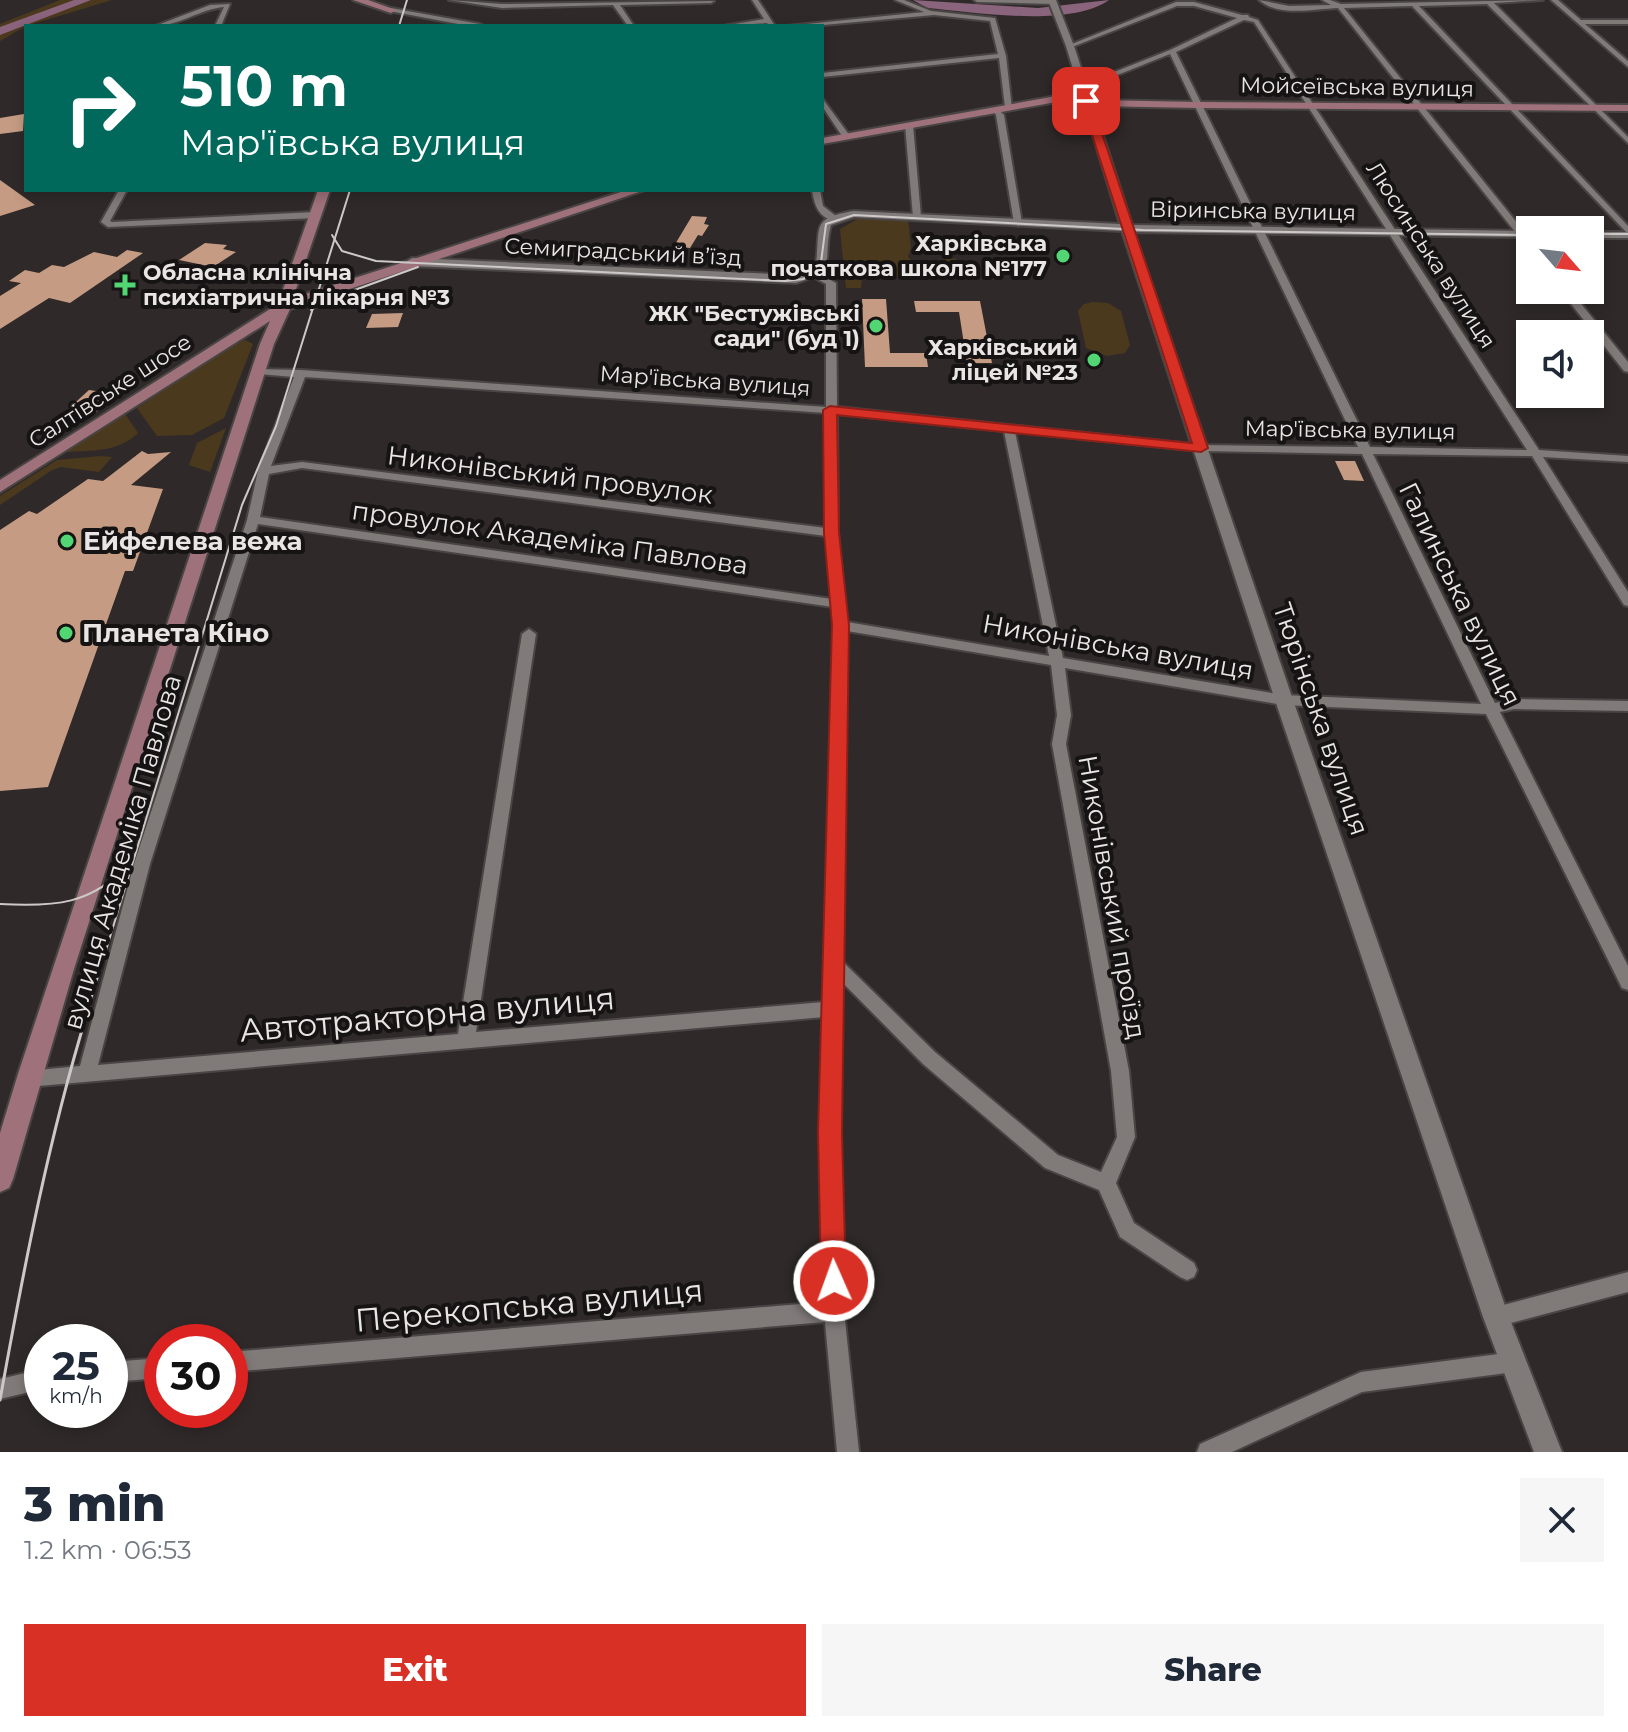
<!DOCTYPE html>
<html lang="en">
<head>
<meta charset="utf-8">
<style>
  :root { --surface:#fff; --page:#f6f6f7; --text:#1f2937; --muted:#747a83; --accent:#d93025 }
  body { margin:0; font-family:Montserrat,sans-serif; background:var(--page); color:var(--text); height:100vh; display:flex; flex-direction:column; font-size:30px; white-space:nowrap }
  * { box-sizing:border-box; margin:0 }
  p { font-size:26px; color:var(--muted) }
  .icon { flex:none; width:44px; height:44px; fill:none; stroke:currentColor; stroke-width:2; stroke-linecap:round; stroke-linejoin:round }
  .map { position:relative; height:1452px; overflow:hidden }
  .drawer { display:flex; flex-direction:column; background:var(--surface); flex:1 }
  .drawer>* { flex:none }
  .top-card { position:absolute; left:24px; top:24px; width:800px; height:168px; border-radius:0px; box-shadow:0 4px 12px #0003; background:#00695c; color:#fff; overflow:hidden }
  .needle { width:52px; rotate:118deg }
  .controls { position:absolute; left:1516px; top:216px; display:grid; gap:16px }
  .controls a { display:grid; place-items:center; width:88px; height:88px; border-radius:0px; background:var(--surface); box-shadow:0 4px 12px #0003; font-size:40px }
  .speed { position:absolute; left:24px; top:1324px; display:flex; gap:16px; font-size:40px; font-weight:700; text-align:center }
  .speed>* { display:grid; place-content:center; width:104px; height:104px; border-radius:50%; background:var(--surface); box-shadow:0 4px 12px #0003; line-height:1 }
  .speed small { font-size:20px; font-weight:400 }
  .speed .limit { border:12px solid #d22; background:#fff; color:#111 }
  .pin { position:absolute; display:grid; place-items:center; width:68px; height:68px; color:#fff; margin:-34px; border-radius:16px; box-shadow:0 4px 12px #0006 }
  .me { position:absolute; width:88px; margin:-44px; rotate:358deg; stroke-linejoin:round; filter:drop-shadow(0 0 6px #0008) }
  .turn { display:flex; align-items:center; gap:28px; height:168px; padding:0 24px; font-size:36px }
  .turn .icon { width:104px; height:104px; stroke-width:2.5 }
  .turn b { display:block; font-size:56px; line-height:68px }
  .round { display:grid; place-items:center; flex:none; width:84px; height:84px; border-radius:0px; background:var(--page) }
  .summary { display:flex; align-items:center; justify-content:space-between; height:136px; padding:0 24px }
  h1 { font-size:48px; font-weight:800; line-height:60px }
  .cta { display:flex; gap:16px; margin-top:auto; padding:16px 24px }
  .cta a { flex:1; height:92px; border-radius:0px; background:var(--accent); color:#fff; font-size:32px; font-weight:800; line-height:92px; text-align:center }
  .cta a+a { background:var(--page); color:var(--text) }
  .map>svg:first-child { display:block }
  .green { fill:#4b391d }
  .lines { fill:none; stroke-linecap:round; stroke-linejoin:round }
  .river { fill:#8a637c; fill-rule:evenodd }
  .building { fill:#c59c83 }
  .street-casing { stroke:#494544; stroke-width:4 }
  .secondary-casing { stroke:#494544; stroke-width:4 }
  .primary-casing { stroke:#494544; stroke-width:4 }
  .street { fill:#807a79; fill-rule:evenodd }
  .secondary { fill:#807a79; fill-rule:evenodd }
  .primary { fill:#9f717b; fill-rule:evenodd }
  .tram-far1 { stroke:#ccc9c8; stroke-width:2 }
  .tram { stroke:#ccc9c8; stroke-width:3 }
  .route { fill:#d93025; stroke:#8d1f18; stroke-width:2 }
  .poi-dot { fill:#52d673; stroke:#151313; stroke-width:3 }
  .labels { text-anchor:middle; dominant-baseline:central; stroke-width:8; stroke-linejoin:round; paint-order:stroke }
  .far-street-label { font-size:22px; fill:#e8e5e4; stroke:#151313 }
  .far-poi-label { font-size:22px; font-weight:bold; fill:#e8e5e4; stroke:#151313; text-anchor:end }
  .street-label { font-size:26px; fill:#e8e5e4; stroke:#151313 }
  .poi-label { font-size:26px; font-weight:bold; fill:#e8e5e4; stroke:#151313; text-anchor:start }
  .near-street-label { font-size:32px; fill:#e8e5e4; stroke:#151313 }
</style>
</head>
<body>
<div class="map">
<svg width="1628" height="1452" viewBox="0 0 1628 1452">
  <rect width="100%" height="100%" fill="#2f2a29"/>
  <g class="green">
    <polygon points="60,0 112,0 26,26 0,41 0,24"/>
    <polygon points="859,218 908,219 911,248 908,257 911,260 942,264 947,258 956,259 959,264 979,274 862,278 861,288 846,288 840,229"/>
    <polygon points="1093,302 1108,303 1121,311 1130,345 1125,353 1107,356 1086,348 1078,311 1084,304"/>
    <polygon points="245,340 253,344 224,418 192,435 157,436 137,408 223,351"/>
    <path d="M125,414L138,433C117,453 92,450 65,452Z"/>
    <polygon points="226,428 210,472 189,465 197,443"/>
    <polygon points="101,456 112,457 99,472 61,467 52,470 0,505 0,496 57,460"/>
  </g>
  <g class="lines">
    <g class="river">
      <polygon points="74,0 91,0 0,35 0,27"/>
      <path d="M913,0L1038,8L1109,0C1070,28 974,12 927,8Z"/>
    </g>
  </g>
  <g class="building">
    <polygon points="24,114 23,131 0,134 0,118"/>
    <polygon points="0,180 35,205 0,216"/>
    <polygon points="692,216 707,217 704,224 709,225 702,236 698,235 690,248 674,246"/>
    <polygon points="205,243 227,245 223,249 236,252 213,267 179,260"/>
    <polygon points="127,250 143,253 70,303 49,298 0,329 0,296 21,283 9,281 25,270 39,273 52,265 64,267 94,252 117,257"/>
    <polygon points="862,299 886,299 890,353 926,353 928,367 865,367"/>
    <polygon points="914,301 980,301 992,363 967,363 959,312 916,312"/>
    <polygon points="403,313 398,327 366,328 372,314"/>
    <polygon points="89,390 116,394 93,415 66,411"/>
    <polygon points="142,451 148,454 171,452 131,485 163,489 133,571 125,571 48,787 0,791 0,530 29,511 37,514 88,479 103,481"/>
    <polygon points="1335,461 1355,461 1364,481 1344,480"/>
  </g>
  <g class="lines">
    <g class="street-casing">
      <g id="street">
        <polygon points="449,0 502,4 714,1 711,3 620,5 634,26 628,26 613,5 502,8"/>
        <polygon points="752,0 758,0 775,26 769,26 767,23 723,26 764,19"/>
        <polygon points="895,0 904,0 931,11 995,18 1006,56 1012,109 1005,107 999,58 822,77 822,73 998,54 990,21 934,15 812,26 787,26 924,12"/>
        <polygon points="974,0 1051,0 1056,2 1053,4 977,2"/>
        <path d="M1259,0L1289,6L1331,5L1322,0H1330L1341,4L1543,0L1494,3L1628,137V143L1487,4L1419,6L1628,226V234L1412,6L1344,8L1530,239V248L1527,247L1338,8C1314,9 1278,17 1259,0Z"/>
        <polygon points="1551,0 1558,0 1581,20 1628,20 1628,24 1585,24 1628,61 1628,67"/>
        <path d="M1176,2H1194L1242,15H1248L1249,17L1258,20L1539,450L1628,456V462L1543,457L1628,592V606L1624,605L1532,456L1373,454L1495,703L1514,699L1628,701V711L1514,709L1500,712L1628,966V990L1622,988L1486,714L1284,705L1065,668L1071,715L1066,744L1129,1071L1135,1137L1116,1183L1134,1223L1194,1263L1197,1270L1194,1277L1187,1280L1180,1277L1120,1237L1099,1190L1045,1168L923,1064L842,982L839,1132L844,1311L859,1452H837L825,1322L230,1372V1352L824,1302L821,1132L824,1017L27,1087L21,1085L18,1079L21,1073L27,1071L80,1066L134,864L247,520L258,471L294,377L259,374L255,373V369L301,370L826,407V284L810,275L808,273L813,270L836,283L837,407L1201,445L1358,447L1170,54L1055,100L1048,98L1170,50L1237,18L1194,6H1177L1072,47L1067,46ZM1244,20L1254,22L1527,450L1370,447L1176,52ZM305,377L826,413V528L302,462L271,466ZM837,414L1004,431L1049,656L847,622L838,533ZM1015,432L1201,451L1362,454L1481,704L1284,695L1063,658ZM302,468L826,536L832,599L260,517L269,474ZM258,524L833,607L835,625L824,1002L476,1032L536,634L529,629L522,634L458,1034L98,1065L150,864ZM847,631L1051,665L1057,715L1052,744L1111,1071L1117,1137L1101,1172L1058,1155L935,1052L842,961Z"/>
        <path d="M230,4L221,26H215L224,7C200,9 179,26 155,26L210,5Z"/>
        <polygon points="391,8 480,24 483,26 469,26 389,11"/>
        <polygon points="822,98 850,136 849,138 842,136 822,106"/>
        <polygon points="996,107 1004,115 1022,223 1018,226 1014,223 996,115 992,109"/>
        <polygon points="909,123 913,125 921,217 917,220 913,217 905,125"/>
        <polygon points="119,190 127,190 110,221 112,222 315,212 319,215 315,218 108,227 101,222"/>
        <path d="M812,190H820L823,206L836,216V220C819,220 814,204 812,190Z"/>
        <polygon points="1560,290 1570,290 1628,362 1628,372 1624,371"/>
        <polygon points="1628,1272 1628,1292 1496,1327 1489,1324 1486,1317 1489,1310 1496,1307"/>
        <polygon points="1514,1352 1521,1355 1524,1362 1521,1369 1514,1372 1362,1392 1232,1452 1197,1452 1200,1444 1361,1372"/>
        <polygon points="162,1358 162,1378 110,1382 110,1362"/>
        <polygon points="42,1369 42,1389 0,1399 0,1379"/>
      </g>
    </g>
    <g class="secondary-casing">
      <g id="secondary">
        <path d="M1048,0H1056L1074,46L1132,225L1530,231V237L1134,232L1293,700L1509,1317L1562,1452H1534L1483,1317L1275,700L1122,231L854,217L831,225C822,259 839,270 796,283L412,266L406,262L412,258L795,275L809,270L816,263C821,227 810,218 854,211L1120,224L1066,46Z"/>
        <rect x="1590" y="232" width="38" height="6"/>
      </g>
    </g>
    <g class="primary-casing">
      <g id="primary">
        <polygon points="353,0 368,0 396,10 391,13"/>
        <polygon points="1062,95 1095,100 1199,102 1628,105 1628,111 1199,108 1095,106 1062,101 822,144 822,138"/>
        <polygon points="318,190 330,190 293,298 627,190 645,190 290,309 274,344 74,969 13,1179 9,1188 0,1192 0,1133 18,1074 260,344 270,321 0,492 0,480 278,304"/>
      </g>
    </g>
    <use href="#street" class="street"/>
    <use href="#secondary" class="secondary"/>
    <use href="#primary" class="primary"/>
    <g class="tram-far1">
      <polyline points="399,26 407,0"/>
      <polyline points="1590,234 1628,234"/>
      <polyline points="332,235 342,251 376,261 785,281 803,279 820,270 826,224 854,215 1143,230 1530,235"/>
      <polyline points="311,310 330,299 418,267"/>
      <path d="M0,904C54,907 92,905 130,863"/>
      <polyline points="88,1009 242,505 276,426 350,190"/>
    </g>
    <path class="tram" d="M0,1400C24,1267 49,1136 89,1007"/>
  </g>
  <polygon class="route" points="1086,98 1091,101 1208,448 1201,452 837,415 839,533 849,625 842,1132 846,1281 843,1290 834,1294 825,1290 821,1281 818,1132 832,625 824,533 823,410 830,406 1192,443 1081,101"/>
  <g class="poi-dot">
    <circle cx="1063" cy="256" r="8"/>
    <path d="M121 273h8v8h8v8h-8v8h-8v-8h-8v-8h8z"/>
    <circle cx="876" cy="326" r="8"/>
    <circle cx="1094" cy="360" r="8"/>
    <circle cx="67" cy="541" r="8"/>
    <circle cx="66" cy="633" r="8"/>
  </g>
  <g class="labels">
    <g class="far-street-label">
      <text transform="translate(1357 87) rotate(1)">Мойсеївська вулиця</text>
      <text transform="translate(1253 211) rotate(1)">Віринська вулиця</text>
      <text transform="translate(623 252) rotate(3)">Семиградський в’їзд</text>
      <text transform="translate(1431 255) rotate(57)">Люсинська вулиця</text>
      <text transform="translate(705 381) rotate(4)">Мар'ївська вулиця</text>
      <text transform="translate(110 391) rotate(-33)">Салтівське шосе</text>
      <text transform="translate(1350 430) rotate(1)">Мар'ївська вулиця</text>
    </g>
    <g class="far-poi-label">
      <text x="1047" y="243">Харківська<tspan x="1047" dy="25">початкова школа №177</tspan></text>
      <text x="143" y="272" text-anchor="start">Обласна клінічна<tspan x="143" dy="25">психіатрична лікарня №3</tspan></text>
      <text x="860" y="313">ЖК "Бестужівські<tspan x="860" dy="25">сади" (буд 1)</tspan></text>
      <text x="1078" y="347">Харківський<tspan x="1078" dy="25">ліцей №23</tspan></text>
    </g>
    <g class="street-label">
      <text transform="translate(550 475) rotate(7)">Никонівський провулок</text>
      <text transform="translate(550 538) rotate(8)">провулок Академіка Павлова</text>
      <text transform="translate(1460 594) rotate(64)">Галинська вулиця</text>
      <text transform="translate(1118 647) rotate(10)">Никонівська вулиця</text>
      <text transform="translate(1321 719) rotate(71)">Тюрінська вулиця</text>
      <text transform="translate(122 852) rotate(-74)">вулиця Академіка Павлова</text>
      <text transform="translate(1112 897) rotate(80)">Никонівський проїзд</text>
    </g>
    <g class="poi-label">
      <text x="83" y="541">Ейфелева вежа</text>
      <text x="82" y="633">Планета Кіно</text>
    </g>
    <g class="near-street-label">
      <text transform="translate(427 1014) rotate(-5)">Автотракторна вулиця</text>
      <text transform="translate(529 1305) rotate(-5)">Перекопська вулиця</text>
    </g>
  </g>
</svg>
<div class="controls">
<a><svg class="needle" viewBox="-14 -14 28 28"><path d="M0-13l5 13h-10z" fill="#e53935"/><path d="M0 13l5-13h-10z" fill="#747a83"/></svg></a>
<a><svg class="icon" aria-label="sound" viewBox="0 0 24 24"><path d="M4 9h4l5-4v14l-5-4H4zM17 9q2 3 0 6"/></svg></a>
</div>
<div class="speed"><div>25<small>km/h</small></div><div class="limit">30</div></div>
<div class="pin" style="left:1086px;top:101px;background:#d93025"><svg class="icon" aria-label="arrive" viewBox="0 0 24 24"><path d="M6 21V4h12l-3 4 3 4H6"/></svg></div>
<svg class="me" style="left:834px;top:1281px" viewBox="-20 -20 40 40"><circle r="17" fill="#d93025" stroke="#fff" stroke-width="3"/><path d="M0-11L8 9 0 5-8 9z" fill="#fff"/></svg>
<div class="top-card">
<div class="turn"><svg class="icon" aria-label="right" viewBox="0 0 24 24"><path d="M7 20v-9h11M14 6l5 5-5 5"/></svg><div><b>510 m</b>Мар'ївська вулиця</div></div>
</div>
</div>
<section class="drawer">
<div class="summary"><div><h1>3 min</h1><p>1.2 km · 06:53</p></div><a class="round"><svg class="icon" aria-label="close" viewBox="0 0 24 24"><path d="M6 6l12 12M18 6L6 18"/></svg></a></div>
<div class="cta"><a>Exit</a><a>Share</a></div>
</section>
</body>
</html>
